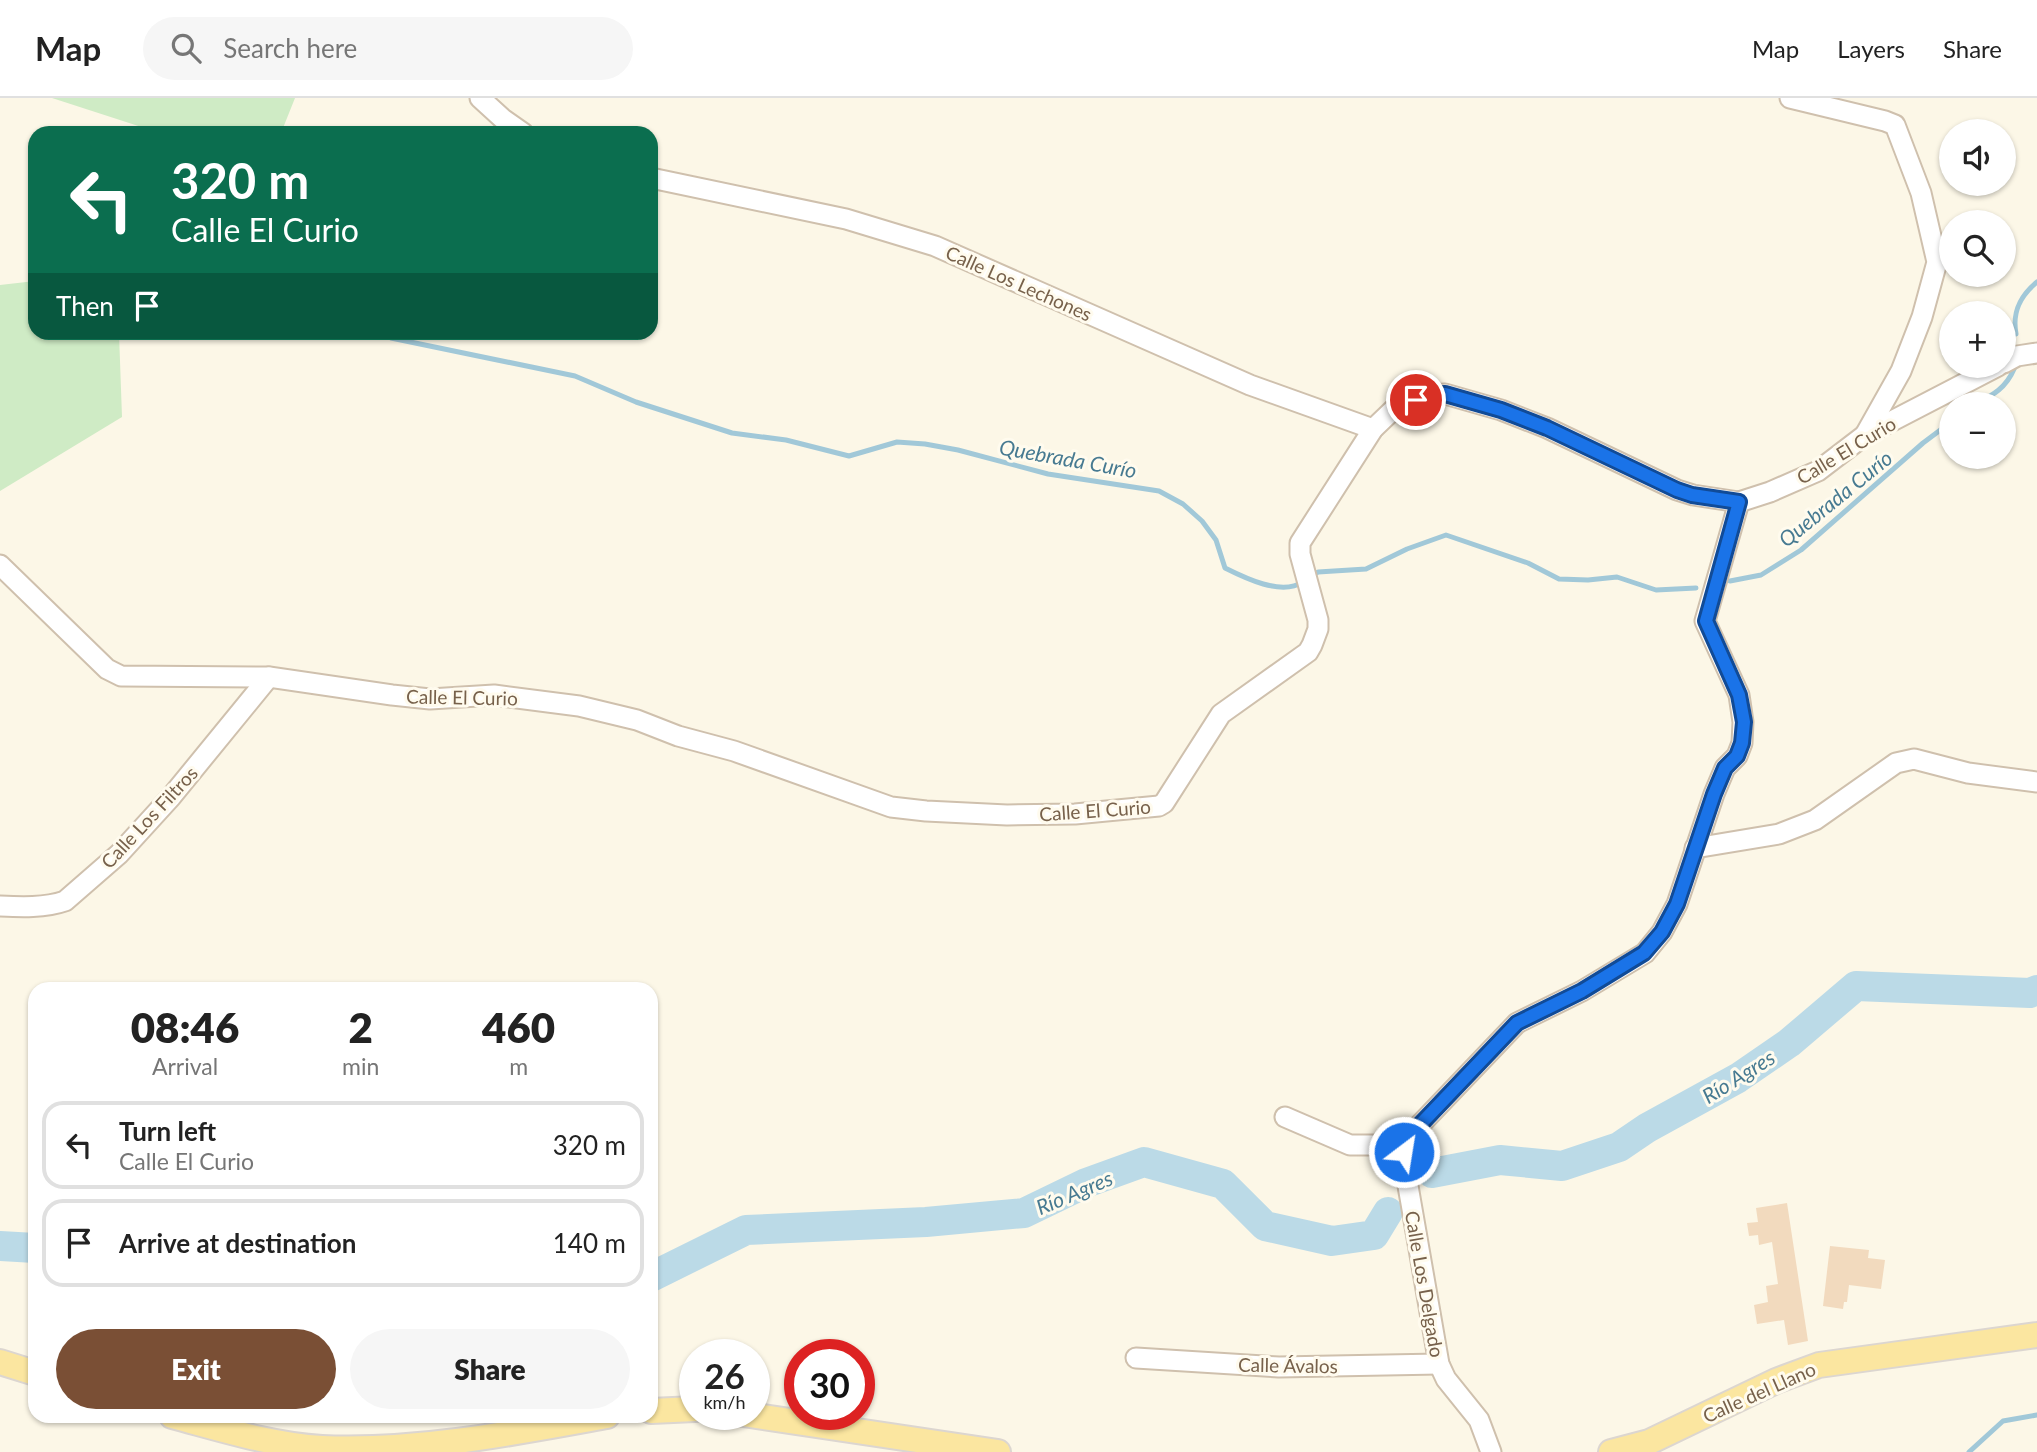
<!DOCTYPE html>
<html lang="en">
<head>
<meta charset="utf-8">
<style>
  :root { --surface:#fff; --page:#f6f6f6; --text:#222; --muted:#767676; --line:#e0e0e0; --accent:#7a4f35 }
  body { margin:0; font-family:Lato,sans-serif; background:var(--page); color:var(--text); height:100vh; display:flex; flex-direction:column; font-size:26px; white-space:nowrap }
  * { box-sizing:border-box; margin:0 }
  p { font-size:23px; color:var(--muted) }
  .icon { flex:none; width:38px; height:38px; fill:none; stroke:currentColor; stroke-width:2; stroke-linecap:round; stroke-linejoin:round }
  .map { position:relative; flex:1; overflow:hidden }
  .side { position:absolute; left:28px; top:884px; width:630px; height:441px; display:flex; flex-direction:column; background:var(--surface); border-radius:21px; box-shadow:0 2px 5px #0004 }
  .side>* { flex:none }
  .hud { position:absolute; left:28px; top:28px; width:630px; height:214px; border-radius:21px; box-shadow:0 2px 5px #0004; background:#0b6e4f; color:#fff; overflow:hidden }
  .tools { position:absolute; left:1939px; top:21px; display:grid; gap:14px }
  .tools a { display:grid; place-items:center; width:77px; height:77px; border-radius:50%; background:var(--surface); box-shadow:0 2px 5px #0004; font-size:35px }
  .speed { position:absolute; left:679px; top:1241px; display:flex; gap:14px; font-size:35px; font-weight:700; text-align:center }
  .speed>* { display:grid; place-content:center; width:91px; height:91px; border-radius:50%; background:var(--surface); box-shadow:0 2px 5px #0004; line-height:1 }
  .speed small { font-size:18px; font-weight:400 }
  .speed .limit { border:10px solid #d22; background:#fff; color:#111 }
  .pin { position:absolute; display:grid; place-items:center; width:60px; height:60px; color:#fff; margin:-30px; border:4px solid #fff; border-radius:50%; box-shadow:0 2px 7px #0007 }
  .me { position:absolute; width:77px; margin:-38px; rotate:31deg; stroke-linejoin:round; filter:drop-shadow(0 0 5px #0008) }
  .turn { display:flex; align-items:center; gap:24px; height:147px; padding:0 28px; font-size:32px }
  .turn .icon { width:91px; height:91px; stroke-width:2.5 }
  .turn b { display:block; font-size:49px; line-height:60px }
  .then { display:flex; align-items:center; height:66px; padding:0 28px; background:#0003; gap:14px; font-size:26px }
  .eta { display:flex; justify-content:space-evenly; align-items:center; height:119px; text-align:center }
  .eta b { font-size:42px; font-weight:800; line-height:49px }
  .action { display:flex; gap:14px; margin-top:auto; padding:14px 28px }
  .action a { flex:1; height:80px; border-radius:42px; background:var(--accent); color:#fff; font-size:28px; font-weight:800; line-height:80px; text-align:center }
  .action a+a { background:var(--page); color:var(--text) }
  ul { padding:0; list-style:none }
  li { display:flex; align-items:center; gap:21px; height:88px; margin:0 14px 10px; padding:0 14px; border:4px solid var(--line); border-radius:21px }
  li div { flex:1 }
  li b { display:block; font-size:26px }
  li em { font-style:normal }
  header { display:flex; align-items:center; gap:42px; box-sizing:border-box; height:98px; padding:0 35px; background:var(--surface); border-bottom:2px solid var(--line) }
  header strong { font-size:33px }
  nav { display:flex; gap:38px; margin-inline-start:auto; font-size:24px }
  .search { width:490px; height:63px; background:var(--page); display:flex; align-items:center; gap:18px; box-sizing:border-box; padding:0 24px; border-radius:38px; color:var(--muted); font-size:26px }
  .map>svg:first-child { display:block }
  .green { fill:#cfebc5 }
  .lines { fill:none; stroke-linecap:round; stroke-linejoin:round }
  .stream { stroke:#a1c8d8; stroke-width:5 }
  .river { stroke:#bbdae7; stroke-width:30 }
  .building { fill:#f2dabe }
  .minor-casing { stroke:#cfc0ad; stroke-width:23 }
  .major-casing { stroke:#dcd6d0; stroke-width:28 }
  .minor { stroke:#fff; stroke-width:19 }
  .major { stroke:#fbe6a0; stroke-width:24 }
  .route-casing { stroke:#114b97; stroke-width:18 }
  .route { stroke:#1a73e8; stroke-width:12 }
  .labels { text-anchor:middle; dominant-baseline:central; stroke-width:6; stroke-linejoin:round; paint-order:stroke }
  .street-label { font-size:19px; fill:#77614b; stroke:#fffbee }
  .water-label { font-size:21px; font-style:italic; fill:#477a91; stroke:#fffbee }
</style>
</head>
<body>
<header>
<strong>Map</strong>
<div class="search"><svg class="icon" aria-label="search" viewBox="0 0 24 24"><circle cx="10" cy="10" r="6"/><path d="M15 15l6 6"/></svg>Search here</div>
<nav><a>Map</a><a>Layers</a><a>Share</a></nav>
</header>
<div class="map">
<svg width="2037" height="1354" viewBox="0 0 2037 1354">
  <rect width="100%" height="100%" fill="#fcf7e7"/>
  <g class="green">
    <polygon points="52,0 295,0 281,35 160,35"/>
    <polygon points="35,183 35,234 119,235 122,319 0,393 0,187"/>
  </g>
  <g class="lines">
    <g class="stream">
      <path d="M2016,236C2012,214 2020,198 2037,184"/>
      <path d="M391,240L575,278L636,304L732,335L786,342L849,358L897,344L925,346L958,352L1048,376L1159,393L1183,406L1202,423L1216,442L1225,470C1245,480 1281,498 1303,484"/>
      <path d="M1976,306C1993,297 2006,290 2014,271"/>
      <polyline points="1311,479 1318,474 1366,471 1407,451 1446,437 1528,465 1559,481 1588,482 1617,479 1656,492 1696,490"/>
      <polyline points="1730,483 1761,477 1801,452 1923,345 1951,324"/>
      <polyline points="1969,1354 2003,1323 2037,1317"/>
    </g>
    <g class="river">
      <polyline points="1432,1075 1500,1062 1562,1068 1619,1049 1647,1030 1738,980 1789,945 1856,888 2030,895 2037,892"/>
      <polyline points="0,1148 35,1150"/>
      <polyline points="651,1179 746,1132 926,1124 1024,1115 1086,1085 1144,1064 1223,1086 1265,1128 1332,1143 1374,1137 1388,1114"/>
    </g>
  </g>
  <g class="building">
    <polygon points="1787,1105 1808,1243 1788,1247 1784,1222 1757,1226 1754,1207 1768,1204 1766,1188 1778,1186 1772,1144 1759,1147 1758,1137 1749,1138 1747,1125 1758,1124 1756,1110"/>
    <polygon points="1830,1148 1869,1152 1868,1160 1885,1162 1881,1191 1849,1187 1847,1204 1844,1204 1843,1211 1823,1208"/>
  </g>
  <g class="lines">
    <g class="minor-casing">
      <g id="minor">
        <polyline points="480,0 503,21 523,35"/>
        <polyline points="1790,0 1885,23 1895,27 1921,95 1937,164 1922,219 1901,273 1865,337"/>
        <polyline points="651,80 846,121 935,148 1250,287 1373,331"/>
        <polyline points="2004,265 2017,258 2037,255"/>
        <polyline points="0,467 107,571 121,578 269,579 392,597 430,601 494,597 579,608 637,622 678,638 734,653 891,709 926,713 1007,717 1075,716 1159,708 1164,705 1221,616 1308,554 1312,547 1318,531 1318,522 1300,456 1300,445 1373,331 1395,310 1431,297 1445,296 1501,312 1547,330 1677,392 1693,397 1739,404 1770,394 1818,373 1865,337 1998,268"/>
        <polyline points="1695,750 1779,736 1815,722 1896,665 1914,661 1968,675 2037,684"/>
        <path d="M0,808C21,809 45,810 65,803L119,756L171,699L269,579"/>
        <polyline points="1285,1019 1350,1047 1406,1047"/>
        <polyline points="1136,1260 1279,1269 1439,1266"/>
        <path d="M1491,1354L1479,1322L1446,1281L1439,1266L1404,1065C1404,1051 1407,1041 1416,1031L1517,925L1582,893L1645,855L1662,834L1677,806L1714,696L1725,670L1737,658L1742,645L1743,624L1739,597L1705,523L1739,404"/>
      </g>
    </g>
    <g class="major-casing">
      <g id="major">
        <polyline points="0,1264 35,1275"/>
        <polyline points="651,1313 695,1311"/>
        <polyline points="743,1316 998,1354"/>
        <path d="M172,1318C221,1331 271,1347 322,1350C418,1354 514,1335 607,1318"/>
        <polyline points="1611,1354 1649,1344 1776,1283 1819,1267 2037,1237"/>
      </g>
    </g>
    <use href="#minor" class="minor"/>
    <use href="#major" class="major"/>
  </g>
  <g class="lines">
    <g class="route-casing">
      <polyline id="route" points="1404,1054 1410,1038 1416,1031 1517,925 1582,893 1644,855 1662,834 1677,806 1714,696 1725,670 1737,658 1742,645 1744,624 1739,597 1706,523 1739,404 1692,397 1677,392 1547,330 1501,312 1445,296 1431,297 1416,302"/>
    </g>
    <use href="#route" class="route"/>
  </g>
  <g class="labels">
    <g class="street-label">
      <text transform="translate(1019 185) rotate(24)">Calle Los Lechones</text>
      <text transform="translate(1846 352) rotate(-31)">Calle El Curio</text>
      <text transform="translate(462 599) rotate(1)">Calle El Curio</text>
      <text transform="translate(1095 712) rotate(-4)">Calle El Curio</text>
      <text transform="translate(149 719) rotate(-47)">Calle Los Filtros</text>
      <text transform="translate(1425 1186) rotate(80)">Calle Los Delgado</text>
      <text transform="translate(1288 1267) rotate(1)">Calle Ávalos</text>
      <text transform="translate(1759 1294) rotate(-24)">Calle del Llano</text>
    </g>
    <g class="water-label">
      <text transform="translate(1068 360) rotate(10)">Quebrada Curío</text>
      <text transform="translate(1835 400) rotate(-39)">Quebrada Curío</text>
      <text transform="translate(1738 978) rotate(-32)">Río Agres</text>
      <text transform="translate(1074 1094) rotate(-23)">Río Agres</text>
    </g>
  </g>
</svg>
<div class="tools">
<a><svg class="icon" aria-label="sound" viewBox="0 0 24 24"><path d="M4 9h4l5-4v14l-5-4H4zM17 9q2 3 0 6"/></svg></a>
<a><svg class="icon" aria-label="search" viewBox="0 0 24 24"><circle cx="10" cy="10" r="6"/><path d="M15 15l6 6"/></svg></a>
<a>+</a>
<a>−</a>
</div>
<div class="speed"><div>26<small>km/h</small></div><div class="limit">30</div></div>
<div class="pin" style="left:1416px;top:302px;background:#d93025"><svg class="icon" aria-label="arrive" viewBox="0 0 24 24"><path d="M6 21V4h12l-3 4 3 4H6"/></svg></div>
<svg class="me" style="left:1404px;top:1054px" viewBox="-20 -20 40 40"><circle r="17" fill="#1a73e8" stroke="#fff" stroke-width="3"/><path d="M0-11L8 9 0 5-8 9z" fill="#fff"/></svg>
<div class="hud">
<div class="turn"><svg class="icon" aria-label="left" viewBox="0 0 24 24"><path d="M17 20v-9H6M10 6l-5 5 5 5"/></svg><div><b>320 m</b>Calle El Curio</div></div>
<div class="then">Then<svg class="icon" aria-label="arrive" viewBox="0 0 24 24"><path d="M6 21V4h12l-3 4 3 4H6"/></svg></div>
</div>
<section class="side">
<div class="eta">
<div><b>08:46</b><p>Arrival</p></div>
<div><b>2</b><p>min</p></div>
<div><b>460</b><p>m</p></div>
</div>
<ul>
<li><svg class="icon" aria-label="left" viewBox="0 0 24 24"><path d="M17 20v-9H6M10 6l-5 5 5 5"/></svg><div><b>Turn left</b><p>Calle El Curio</p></div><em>320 m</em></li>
<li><svg class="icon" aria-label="arrive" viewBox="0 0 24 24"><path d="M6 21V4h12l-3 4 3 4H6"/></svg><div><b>Arrive at destination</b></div><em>140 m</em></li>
</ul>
<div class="action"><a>Exit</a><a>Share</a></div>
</section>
</div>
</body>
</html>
